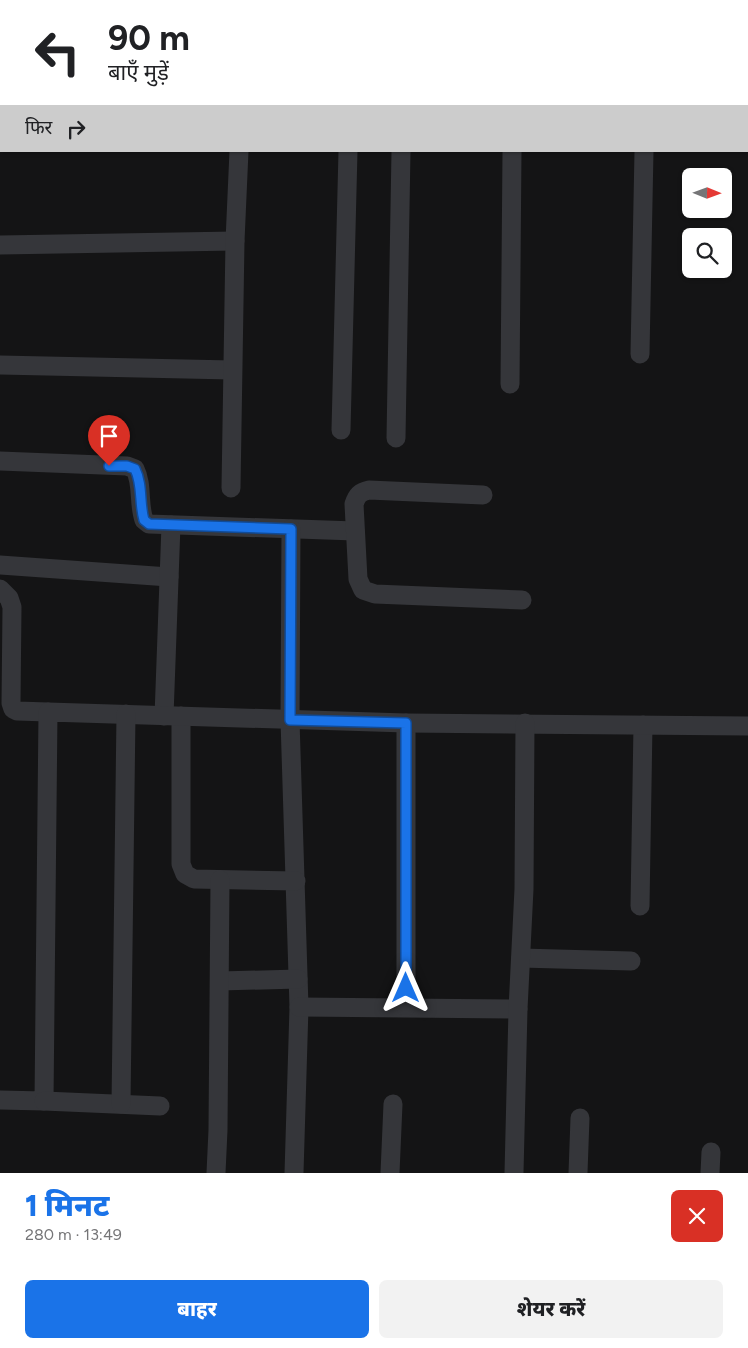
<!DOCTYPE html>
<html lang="hi">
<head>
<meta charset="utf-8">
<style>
  :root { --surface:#fff; --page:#f2f2f2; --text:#202124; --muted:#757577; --accent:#1a73e8 }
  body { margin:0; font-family:Figtree,"Noto Sans Devanagari",sans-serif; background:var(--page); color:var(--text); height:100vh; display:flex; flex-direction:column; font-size:19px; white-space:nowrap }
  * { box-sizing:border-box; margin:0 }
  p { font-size:16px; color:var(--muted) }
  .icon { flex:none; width:28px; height:28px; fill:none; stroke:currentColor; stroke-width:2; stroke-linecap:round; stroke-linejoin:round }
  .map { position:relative; height:1173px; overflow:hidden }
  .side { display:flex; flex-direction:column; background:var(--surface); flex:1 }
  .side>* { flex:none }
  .banner { position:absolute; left:0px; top:0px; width:749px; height:152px; box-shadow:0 1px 4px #0004; background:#fff; color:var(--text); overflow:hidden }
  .needle { width:32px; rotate:91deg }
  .tools { position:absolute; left:682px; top:168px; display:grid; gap:10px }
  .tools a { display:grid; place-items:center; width:50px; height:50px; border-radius:8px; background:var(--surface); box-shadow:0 1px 4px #0004; font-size:25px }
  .pin { position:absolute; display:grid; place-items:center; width:42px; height:42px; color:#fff; margin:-51px -21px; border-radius:50% 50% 50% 0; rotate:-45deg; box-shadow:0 0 5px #0007 }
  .pin .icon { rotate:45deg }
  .me { position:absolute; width:55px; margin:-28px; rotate:0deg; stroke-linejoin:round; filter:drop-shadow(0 0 4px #0008) }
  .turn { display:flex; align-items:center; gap:18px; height:105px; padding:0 25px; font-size:22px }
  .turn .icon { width:65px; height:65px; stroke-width:2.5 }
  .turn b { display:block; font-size:35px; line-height:42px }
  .then { display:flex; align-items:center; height:48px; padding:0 25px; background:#0003; gap:10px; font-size:19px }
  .round { display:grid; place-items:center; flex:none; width:52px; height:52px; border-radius:8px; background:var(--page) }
  .head { display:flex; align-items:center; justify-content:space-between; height:85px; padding:0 25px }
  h1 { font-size:30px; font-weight:800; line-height:38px; color:var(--accent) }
  .primary-button { display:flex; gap:10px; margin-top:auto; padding:10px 25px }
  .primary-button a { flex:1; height:58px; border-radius:8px; background:var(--accent); color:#fff; font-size:20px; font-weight:800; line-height:58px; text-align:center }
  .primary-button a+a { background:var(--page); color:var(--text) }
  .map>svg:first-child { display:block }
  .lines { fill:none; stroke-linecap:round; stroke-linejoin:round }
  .minor { stroke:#35363a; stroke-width:19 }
  .tertiary { stroke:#35363a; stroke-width:24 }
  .route-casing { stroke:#114b97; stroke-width:12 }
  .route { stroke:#1a73e8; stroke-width:9 }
</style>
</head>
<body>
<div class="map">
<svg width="748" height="1173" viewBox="0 0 748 1173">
  <rect width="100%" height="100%" fill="#141415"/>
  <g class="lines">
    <g class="minor">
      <polyline points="595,0 623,1"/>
      <polyline points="109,1 110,0"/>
      <polyline points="213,1 213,0"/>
      <polyline points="336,1 336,0"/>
      <polyline points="463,1 463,0"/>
      <polyline points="542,1 542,0"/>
      <polyline points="0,118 1,118"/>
      <polyline points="0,245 235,241"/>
      <polyline points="640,354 644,151"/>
      <polyline points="0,365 232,370"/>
      <polyline points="510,384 512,151"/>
      <polyline points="341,430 348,151"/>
      <polyline points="396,438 401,151"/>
      <path d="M0,461L127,466L135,469C143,485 138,503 144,520L149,524L355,531"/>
      <polyline points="231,488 235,241 239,151"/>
      <path d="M483,495L369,490C360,492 357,495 354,504L358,579L363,590L375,594L522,600"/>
      <polyline points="291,529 290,720 299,1007 294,1173"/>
      <polyline points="0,565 169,577"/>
      <polyline points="0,589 9,598 12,607 11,703 13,709 17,711 48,712"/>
      <polyline points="164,716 171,525"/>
      <polyline points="181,716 181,864 185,874 194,879 296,881"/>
      <polyline points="640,906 643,725"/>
      <polyline points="521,958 631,961"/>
      <polyline points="220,981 298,979"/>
      <polyline points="299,1007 518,1009"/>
      <polyline points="406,1007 406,723"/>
      <polyline points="0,1100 44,1101 48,712 406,723 748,726"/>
      <polyline points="44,1101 160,1106"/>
      <polyline points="121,1104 126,714"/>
      <polyline points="216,1173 218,1130 220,880"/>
      <polyline points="390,1173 393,1104"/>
      <polyline points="514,1173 518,1009 524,889 525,723"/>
      <polyline points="578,1173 580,1118"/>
      <polyline points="710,1173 711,1152"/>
    </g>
    <polyline class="tertiary" points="0,14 1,13"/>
  </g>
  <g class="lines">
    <g class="route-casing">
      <path id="route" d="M109,466H127L135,469C143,485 139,503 144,520L149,524L291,529L290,720L406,723V988"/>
    </g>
    <use href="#route" class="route"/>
  </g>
</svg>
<div class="tools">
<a><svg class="needle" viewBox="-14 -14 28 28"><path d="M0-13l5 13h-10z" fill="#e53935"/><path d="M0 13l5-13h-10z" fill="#757577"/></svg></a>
<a><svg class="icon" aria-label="search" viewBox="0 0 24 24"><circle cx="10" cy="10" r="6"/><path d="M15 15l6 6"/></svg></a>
</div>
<div class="pin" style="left:109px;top:466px;background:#d93025"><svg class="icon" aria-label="arrive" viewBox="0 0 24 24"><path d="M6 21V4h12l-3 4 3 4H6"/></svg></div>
<svg class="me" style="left:406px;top:988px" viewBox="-20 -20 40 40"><path d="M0-17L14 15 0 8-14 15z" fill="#1a73e8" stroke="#fff" stroke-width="4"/></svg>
<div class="banner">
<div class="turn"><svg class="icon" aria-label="left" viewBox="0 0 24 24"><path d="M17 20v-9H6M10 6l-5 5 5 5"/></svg><div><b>90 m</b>बाएँ मुड़ें</div></div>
<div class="then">फिर<svg class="icon" aria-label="right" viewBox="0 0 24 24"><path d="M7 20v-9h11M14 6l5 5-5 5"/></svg></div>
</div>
</div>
<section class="side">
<div class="head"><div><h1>1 मिनट</h1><p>280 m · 13:49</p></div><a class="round" style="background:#d93025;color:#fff"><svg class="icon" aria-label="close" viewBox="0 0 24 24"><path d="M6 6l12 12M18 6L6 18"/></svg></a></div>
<div class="primary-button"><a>बाहर</a><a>शेयर करें</a></div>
</section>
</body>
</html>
